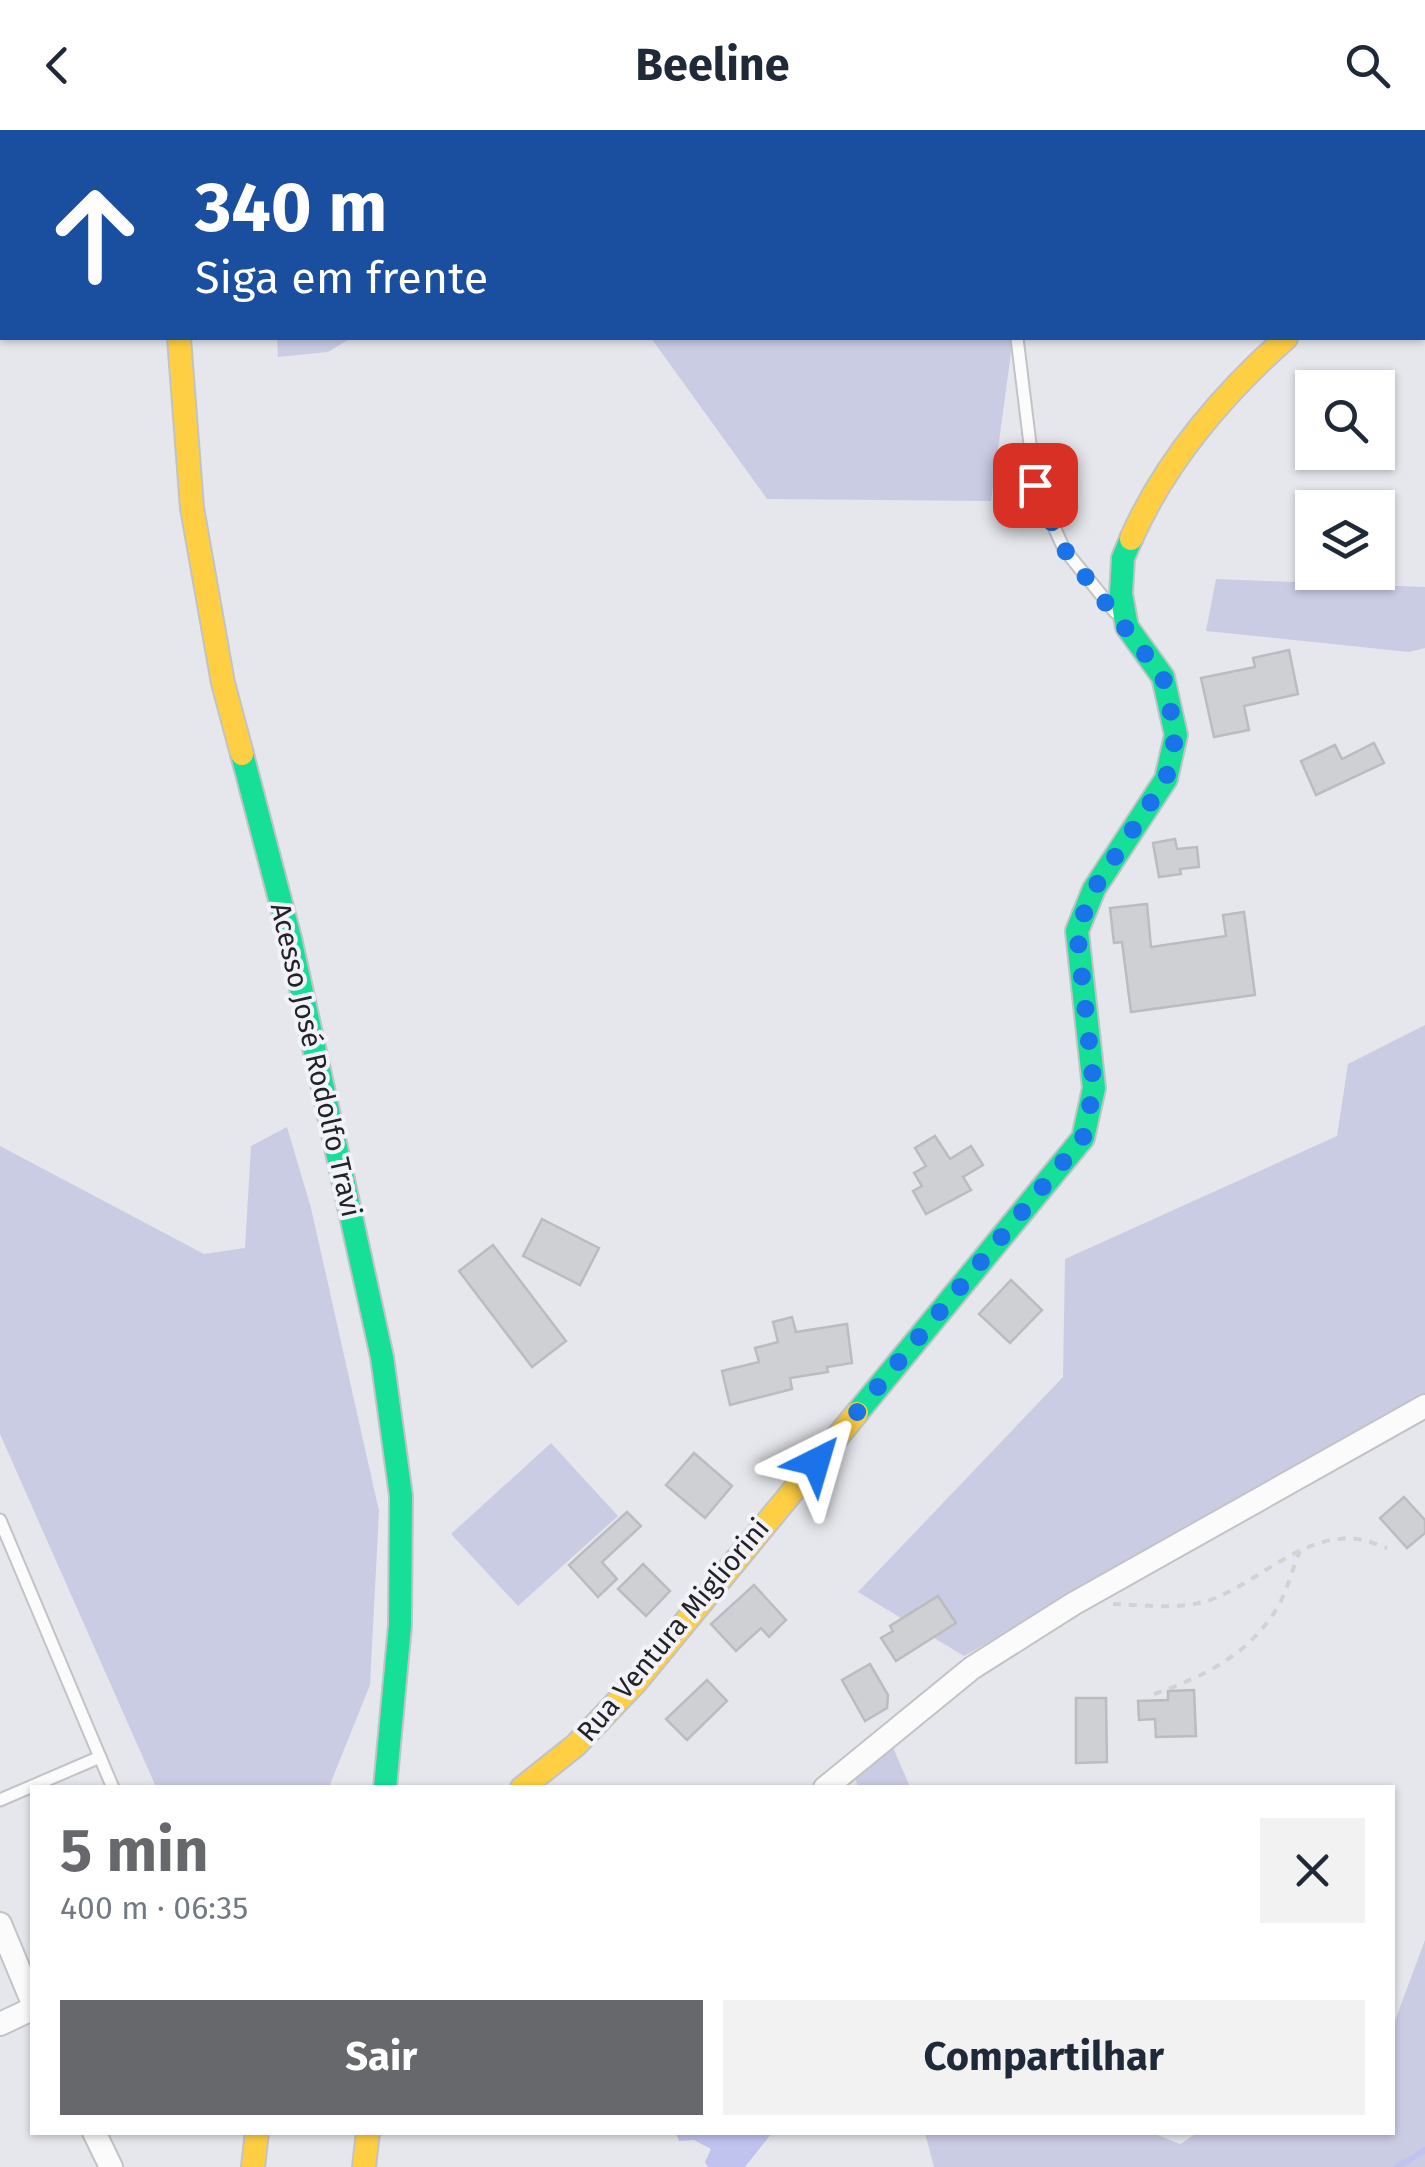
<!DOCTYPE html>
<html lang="pt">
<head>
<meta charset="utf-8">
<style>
  :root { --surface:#fff; --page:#f2f2f3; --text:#1f2937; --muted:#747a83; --accent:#67686b }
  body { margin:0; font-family:"Fira Sans",sans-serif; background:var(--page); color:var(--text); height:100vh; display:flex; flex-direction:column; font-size:38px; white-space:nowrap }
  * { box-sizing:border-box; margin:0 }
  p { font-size:32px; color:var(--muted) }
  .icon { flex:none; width:55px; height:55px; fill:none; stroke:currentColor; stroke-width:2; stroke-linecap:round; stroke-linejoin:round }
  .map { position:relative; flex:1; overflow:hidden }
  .panel { position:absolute; left:30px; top:1655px; width:1365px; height:350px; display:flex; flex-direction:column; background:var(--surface); border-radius:0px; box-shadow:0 2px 8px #0004 }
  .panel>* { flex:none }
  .guide { position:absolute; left:0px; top:0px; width:1425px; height:210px; box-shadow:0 2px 8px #0004; background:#1a4fa0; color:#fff; overflow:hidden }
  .tools { position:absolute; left:1295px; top:240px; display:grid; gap:20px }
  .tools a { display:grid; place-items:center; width:100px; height:100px; border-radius:0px; background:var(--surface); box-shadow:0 2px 8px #0004; font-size:50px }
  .pin { position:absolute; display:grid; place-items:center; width:85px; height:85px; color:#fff; margin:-42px; border-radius:20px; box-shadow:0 5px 15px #0006 }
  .me { position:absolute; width:110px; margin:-55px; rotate:40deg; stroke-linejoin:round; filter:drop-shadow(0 0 8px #0008) }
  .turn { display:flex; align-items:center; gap:35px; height:210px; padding:0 30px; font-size:45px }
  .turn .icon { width:130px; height:130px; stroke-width:2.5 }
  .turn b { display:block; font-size:70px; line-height:85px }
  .round { display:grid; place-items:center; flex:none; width:105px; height:105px; border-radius:0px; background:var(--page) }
  .summary { display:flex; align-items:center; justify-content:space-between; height:170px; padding:0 30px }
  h1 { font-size:60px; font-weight:700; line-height:75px; color:var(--accent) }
  .action { display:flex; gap:20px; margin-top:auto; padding:20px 30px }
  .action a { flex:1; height:115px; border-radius:0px; background:var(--accent); color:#fff; font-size:40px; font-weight:700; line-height:115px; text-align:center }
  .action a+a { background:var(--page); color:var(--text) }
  header { display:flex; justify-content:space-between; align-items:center; height:130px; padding:0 30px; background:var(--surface); font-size:45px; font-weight:700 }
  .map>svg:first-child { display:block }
  .green { fill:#cacce4 }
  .water { fill:#c1c3ef }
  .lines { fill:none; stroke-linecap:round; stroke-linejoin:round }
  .stream { stroke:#c1c3ef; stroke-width:6 }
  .building { fill:#cfd0d4; stroke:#bbbcbf; stroke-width:2.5 }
  .lane-casing { stroke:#c2c3c6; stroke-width:15 }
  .street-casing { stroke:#c2c3c6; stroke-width:26 }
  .fast-casing { stroke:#c2c3c6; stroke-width:26 }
  .slow-casing { stroke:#c2c3c6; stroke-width:26 }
  .jam-casing { stroke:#c2c3c6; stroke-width:26 }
  .path { stroke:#d2d2d2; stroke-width:4; stroke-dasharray:8 8; stroke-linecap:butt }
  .lane { stroke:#fbfbfc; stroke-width:11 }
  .street { stroke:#fbfbfc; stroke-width:22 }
  .fast { stroke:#16e098; stroke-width:22 }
  .slow { stroke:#ffcf43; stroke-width:22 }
  .jam { stroke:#f24e42; stroke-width:22 }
  .route { stroke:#1a73e8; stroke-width:18; stroke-dasharray:0 32.4 }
  .labels { text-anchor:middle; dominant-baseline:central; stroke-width:8; stroke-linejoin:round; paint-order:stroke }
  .street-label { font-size:28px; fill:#232326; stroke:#f2f2fb }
</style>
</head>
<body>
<header><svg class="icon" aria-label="back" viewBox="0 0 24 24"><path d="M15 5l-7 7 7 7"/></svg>Beeline<svg class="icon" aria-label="search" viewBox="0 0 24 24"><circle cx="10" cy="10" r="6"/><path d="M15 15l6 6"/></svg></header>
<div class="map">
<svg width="1425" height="2037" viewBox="0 0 1425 2037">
  <rect width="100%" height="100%" fill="#e6e7ec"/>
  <g class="green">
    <polygon points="305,0 1041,0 303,2"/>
    <polygon points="277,208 351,208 328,222 278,227"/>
    <polygon points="651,208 1013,208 991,371 767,369"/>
    <polygon points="1216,449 1425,457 1425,518 1409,522 1206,501"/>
    <polygon points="1425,895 1425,1267 964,1526 858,1462 1063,1247 1065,1129 1337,1006 1348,934"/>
    <polygon points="287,997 311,1078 379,1381 370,1555 329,1657 156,1657 0,1304 0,1016 204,1124 245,1118 251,1016"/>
    <polygon points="551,1313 618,1386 518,1476 451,1404"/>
    <polygon points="892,1615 910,1657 858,1657 855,1647"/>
    <polygon points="1425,1810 1425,2037 934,2037 925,2003 1150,2002 1180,2014 1197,2003 1392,2002 1393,1896"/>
  </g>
  <polygon class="water" points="676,2003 676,2002 772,2003 745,2037 708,2037 705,2032 711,2019 694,2010 679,2011"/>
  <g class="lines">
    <polyline class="stream" points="1397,2037 1425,2020"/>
  </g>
  <g class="building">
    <polygon points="1289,520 1298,564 1244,576 1249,600 1214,607 1201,548 1255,537 1253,528"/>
    <polygon points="1374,613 1384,633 1316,665 1301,631 1335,615 1342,629"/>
    <polygon points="1175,709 1177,719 1197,717 1199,737 1180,739 1181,744 1159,747 1153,713"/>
    <polygon points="1147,774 1151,817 1226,806 1223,785 1244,782 1255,865 1131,882 1122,812 1114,813 1110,778"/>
    <polygon points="935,1006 950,1029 971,1016 983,1035 963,1047 971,1060 926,1084 913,1061 922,1056 914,1043 926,1036 915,1018"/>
    <polygon points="542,1089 599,1118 580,1155 523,1126"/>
    <polygon points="493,1115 566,1211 532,1237 459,1141"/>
    <polygon points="1011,1150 1042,1180 1010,1213 979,1184"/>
    <polygon points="792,1187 796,1202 847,1194 852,1233 827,1237 828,1242 790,1248 792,1259 730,1275 722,1241 759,1232 755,1218 778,1212 773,1192"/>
    <polygon points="694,1323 732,1356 705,1388 666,1355"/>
    <polygon points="1404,1367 1425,1390 1425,1403 1407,1418 1380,1388"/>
    <polygon points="627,1382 641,1396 602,1432 617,1449 598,1467 569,1435"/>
    <polygon points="643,1434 670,1461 646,1486 618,1459"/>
    <polygon points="754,1455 786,1490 769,1507 761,1498 736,1521 711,1494"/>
    <polygon points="938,1466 956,1493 896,1531 881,1508 893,1501 890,1496"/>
    <polygon points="870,1534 888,1565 887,1578 865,1591 842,1550"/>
    <polygon points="707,1550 727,1571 687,1610 666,1589"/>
    <polygon points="1194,1560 1196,1606 1156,1607 1155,1589 1139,1590 1138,1571 1168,1570 1168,1561"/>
    <polygon points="1076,1568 1106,1568 1107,1632 1076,1633"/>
  </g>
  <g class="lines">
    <g class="lane-casing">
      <g id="lane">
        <polyline points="1001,2 1001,0"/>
        <polyline points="1017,208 1035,355 1064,419 1115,482"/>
        <polyline points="0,1390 113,1658"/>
        <polyline points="0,1670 100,1627"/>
      </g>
    </g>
    <g class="street-casing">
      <g id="street">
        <polyline points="1422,146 1425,146"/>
        <polyline points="825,1658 972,1538 1073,1474 1425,1276"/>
        <polyline points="0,1794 32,1871"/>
        <polyline points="0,1894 32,1879"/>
        <polyline points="94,2002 111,2037"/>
      </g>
    </g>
    <g class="fast-casing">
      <g id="fast">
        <polyline points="242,624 290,808 382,1227 401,1366 400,1495 385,1658"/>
        <polyline points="857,1283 1083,1008 1094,958 1077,801 1094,759 1166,649 1176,605 1163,547 1127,497 1121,464 1123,428 1131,409"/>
      </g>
    </g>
    <g class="slow-casing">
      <g id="slow">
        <polyline points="179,208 192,378 223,553 242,624"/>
        <path d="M1131,409C1165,332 1223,264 1286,208"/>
        <polyline points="522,1658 576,1615 636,1552 857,1283"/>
        <polyline points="253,2037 257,2002"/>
        <polyline points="364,2037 368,2002"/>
      </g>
    </g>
    <g class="jam-casing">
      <polyline id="jam" points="162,0 162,2"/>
    </g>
    <g class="path">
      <path d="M1113,1474C1144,1475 1177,1480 1207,1471C1257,1455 1300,1403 1357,1409C1367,1410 1378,1415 1387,1418"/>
      <path d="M1154,1564C1206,1546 1252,1523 1280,1473C1288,1457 1293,1437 1300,1421"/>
    </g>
    <use href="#lane" class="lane"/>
    <use href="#street" class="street"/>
    <use href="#fast" class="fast"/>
    <use href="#slow" class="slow"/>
    <use href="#jam" class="jam"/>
  </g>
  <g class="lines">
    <polyline class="route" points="816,1332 1083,1008 1094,958 1077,801 1094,759 1166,649 1176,605 1163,547 1064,419 1035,355"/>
  </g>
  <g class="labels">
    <g class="street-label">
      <text transform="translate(316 930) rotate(77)">Acesso José Rodolfo Travi</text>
      <text transform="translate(673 1500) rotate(-50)">Rua Ventura Migliorini</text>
    </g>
  </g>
</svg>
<div class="tools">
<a><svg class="icon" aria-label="search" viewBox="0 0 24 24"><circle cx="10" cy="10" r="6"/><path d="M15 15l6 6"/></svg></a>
<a><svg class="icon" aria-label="layers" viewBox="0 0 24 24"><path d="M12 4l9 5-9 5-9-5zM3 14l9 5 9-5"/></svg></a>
</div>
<div class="pin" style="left:1035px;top:355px;background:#d93025"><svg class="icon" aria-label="arrive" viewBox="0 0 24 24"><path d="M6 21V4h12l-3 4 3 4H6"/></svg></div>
<svg class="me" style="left:816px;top:1332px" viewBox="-20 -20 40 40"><path d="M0-17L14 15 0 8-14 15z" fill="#1a73e8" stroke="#fff" stroke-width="4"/></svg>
<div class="guide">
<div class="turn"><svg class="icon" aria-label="ahead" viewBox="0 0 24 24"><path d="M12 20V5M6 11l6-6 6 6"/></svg><div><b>340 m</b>Siga em frente</div></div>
</div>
<section class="panel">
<div class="summary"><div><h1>5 min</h1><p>400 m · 06:35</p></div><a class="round"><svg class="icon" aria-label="close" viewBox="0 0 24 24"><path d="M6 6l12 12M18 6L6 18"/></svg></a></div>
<div class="action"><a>Sair</a><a>Compartilhar</a></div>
</section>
</div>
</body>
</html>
